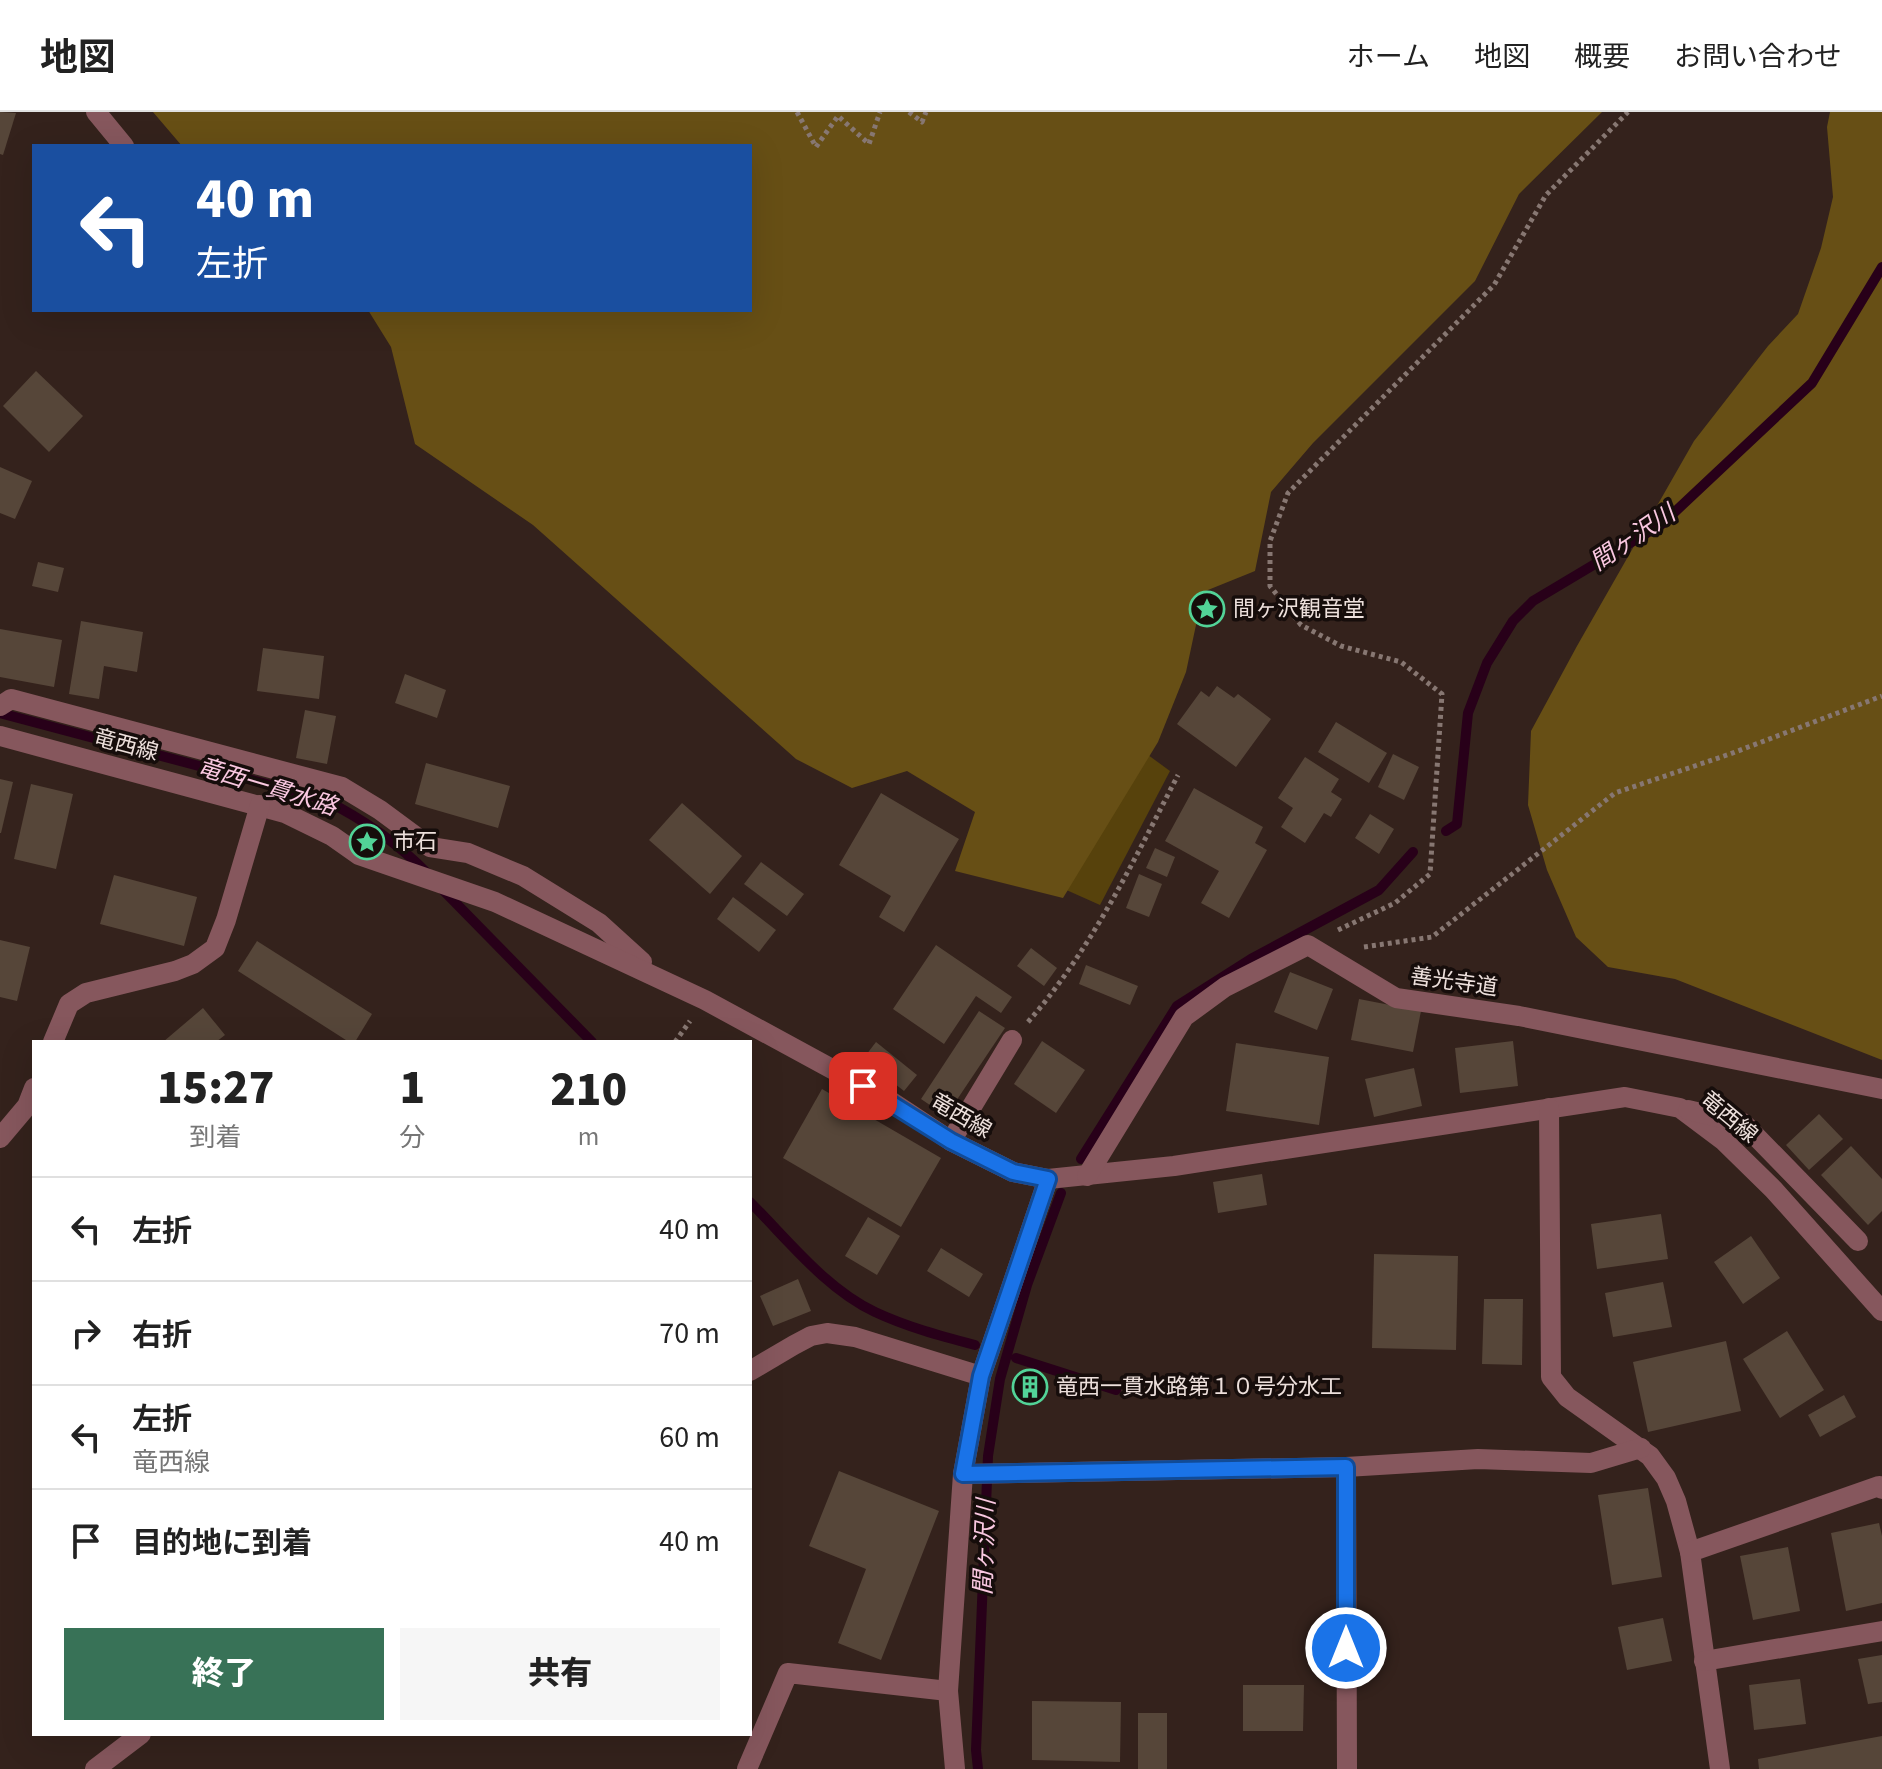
<!DOCTYPE html>
<html lang="ja">
<head>
<meta charset="utf-8">
<style>
  :root { --surface:#fff; --page:#f6f6f6; --text:#222; --muted:#767676; --line:#e0e0e0; --accent:#387257 }
  body { margin:0; font-family:"Source Sans 3","Noto Sans JP",sans-serif; background:var(--page); color:var(--text); height:100vh; display:flex; flex-direction:column; font-size:30px; white-space:nowrap }
  * { box-sizing:border-box; margin:0 }
  p { font-size:26px; color:var(--muted) }
  .icon { flex:none; width:44px; height:44px; fill:none; stroke:currentColor; stroke-width:2; stroke-linecap:round; stroke-linejoin:round }
  .map { position:relative; flex:1; overflow:hidden }
  .details { position:absolute; left:32px; top:928px; width:720px; height:696px; display:flex; flex-direction:column; background:var(--surface); border-radius:0px; box-shadow:0 8px 32px #0002 }
  .details>* { flex:none }
  .banner { position:absolute; left:32px; top:32px; width:720px; height:168px; border-radius:0px; box-shadow:0 8px 32px #0002; background:#1a4fa0; color:#fff; overflow:hidden }
  .pin { position:absolute; display:grid; place-items:center; width:68px; height:68px; color:#fff; margin:-34px; border-radius:16px; box-shadow:0 4px 12px #0006 }
  .me { position:absolute; width:88px; margin:-44px; rotate:0deg; stroke-linejoin:round; filter:drop-shadow(0 0 6px #0008) }
  .turn { display:flex; align-items:center; gap:28px; height:168px; padding:0 32px; font-size:36px }
  .turn .icon { width:104px; height:104px; stroke-width:2.5 }
  .turn b { display:block; font-size:56px; line-height:68px }
  .eta { display:flex; justify-content:space-evenly; align-items:center; height:136px; text-align:center }
  .eta b { font-size:48px; font-weight:800; line-height:56px }
  .action { display:flex; gap:16px; margin-top:auto; padding:16px 32px }
  .action a { flex:1; height:92px; border-radius:0px; background:var(--accent); color:#fff; font-size:32px; font-weight:800; line-height:92px; text-align:center }
  .action a+a { background:var(--page); color:var(--text) }
  ul { padding:0; list-style:none }
  li { display:flex; align-items:center; gap:24px; height:104px; padding:0 32px; border-top:2px solid var(--line) }
  li div { flex:1 }
  li b { display:block; font-size:30px }
  li em { font-style:normal }
  header { display:flex; align-items:center; gap:48px; box-sizing:border-box; height:112px; padding:0 40px; background:var(--surface); border-bottom:2px solid var(--line) }
  header strong { font-size:38px }
  nav { display:flex; gap:44px; margin-inline-start:auto; font-size:28px }
  .map>svg:first-child { display:block }
  .green { fill:#57420c }
  .forest { fill:#674f15 }
  .lines { fill:none; stroke-linecap:round; stroke-linejoin:round }
  .stream { stroke:#280019; stroke-width:10 }
  .building { fill:#564639 }
  .path { stroke:#877772; stroke-width:5; stroke-dasharray:4 4; stroke-linecap:butt }
  .minor { stroke:#86575d; stroke-width:20 }
  .route-casing { stroke:#114b97; stroke-width:20 }
  .route { stroke:#1a73e8; stroke-width:14 }
  .labels { text-anchor:middle; dominant-baseline:central; stroke-width:7; stroke-linejoin:round; paint-order:stroke }
  .poi-label { font-size:22px; fill:#ede0dc; stroke:#160d0b; text-anchor:start }
  .street-label { font-size:22px; fill:#ede0dc; stroke:#160d0b }
  .water-label { font-size:24px; font-style:italic; fill:#fac8e1; stroke:#160d0b }
</style>
</head>
<body>
<header>
<strong>地図</strong>
<nav><a>ホーム</a><a>地図</a><a>概要</a><a>お問い合わせ</a></nav>
</header>
<div class="map">
<svg width="1882" height="1657" viewBox="0 0 1882 1657">
  <rect width="100%" height="100%" fill="#34221c"/>
  <polygon class="green" points="1144,640 1170,659 1100,793 1008,752"/>
  <g class="forest">
    <polygon points="153,0 1602,0 1519,82 1475,169 1313,331 1271,380 1255,459 1203,480 1186,560 1158,630 1063,786 955,759 975,700 907,659 852,676 796,647 533,413 415,332 391,235 368,198 750,198 750,34 182,34"/>
    <polygon points="1830,0 1882,0 1882,948 1675,867 1608,855 1576,825 1547,758 1528,693 1531,619 1577,534 1694,329 1768,234 1798,202 1821,136 1833,85 1827,15"/>
  </g>
  <g class="lines">
    <g class="stream">
      <path d="M0,601L323,687C363,707 397,730 429,763"/>
      <polyline points="1446,719 1457,712 1468,601 1487,551 1513,509 1533,489 1662,412 1812,271 1882,155"/>
      <polyline points="442,777 592,930"/>
      <polyline points="1081,1047 1177,894 1251,847 1379,778 1413,740"/>
      <path d="M750,1090C788,1128 826,1177 875,1200C907,1215 941,1224 975,1233"/>
      <polyline points="1016,1246 1116,1278"/>
      <polyline points="978,1657 976,1638 988,1344 1000,1267 1027,1173 1061,1081"/>
    </g>
  </g>
  <g class="building">
    <polygon points="0,0 16,1 3,43 0,42"/>
    <polygon points="36,259 83,304 49,340 3,294"/>
    <polygon points="0,355 32,369 15,407 0,401"/>
    <polygon points="38,450 64,456 58,480 32,474"/>
    <polygon points="81,509 143,520 137,560 104,554 99,587 69,582"/>
    <polygon points="0,517 62,528 54,575 0,565"/>
    <polygon points="263,536 324,544 319,587 257,579"/>
    <polygon points="405,562 446,578 437,606 395,591"/>
    <polygon points="1217,574 1234,586 1238,582 1271,607 1236,655 1177,612 1201,579 1209,585"/>
    <polygon points="305,598 336,604 327,652 296,646"/>
    <polygon points="1336,610 1387,641 1369,671 1318,640"/>
    <polygon points="1393,642 1419,655 1404,688 1378,675"/>
    <polygon points="1305,645 1339,667 1331,680 1342,687 1331,705 1324,701 1305,731 1281,715 1293,696 1278,686"/>
    <polygon points="426,651 510,674 498,716 415,692"/>
    <polygon points="0,667 13,670 1,721 0,721"/>
    <polygon points="31,672 73,682 56,757 14,747"/>
    <polygon points="1194,676 1263,715 1255,731 1267,738 1229,806 1201,791 1219,759 1165,729"/>
    <polygon points="881,681 959,727 904,820 879,805 891,784 839,753"/>
    <polygon points="682,691 742,744 710,782 649,728"/>
    <polygon points="1370,702 1394,717 1379,742 1355,726"/>
    <polygon points="1155,736 1175,745 1167,765 1146,756"/>
    <polygon points="761,750 804,782 787,804 744,772"/>
    <polygon points="1139,762 1162,772 1149,805 1126,796"/>
    <polygon points="114,763 197,785 184,834 100,812"/>
    <polygon points="733,785 776,818 759,840 717,807"/>
    <polygon points="0,828 30,835 17,889 0,885"/>
    <polygon points="257,829 372,902 355,930 349,930 238,859"/>
    <polygon points="936,833 1012,885 1001,901 976,884 944,932 893,897"/>
    <polygon points="1031,836 1057,856 1044,874 1017,854"/>
    <polygon points="1086,853 1138,874 1130,893 1079,872"/>
    <polygon points="1290,860 1333,877 1317,918 1274,900"/>
    <polygon points="1359,887 1421,899 1413,940 1351,928"/>
    <polygon points="203,896 225,923 216,930 163,930"/>
    <polygon points="979,899 1005,916 946,1004 921,987"/>
    <polygon points="1042,929 1085,958 1056,1001 1014,972"/>
    <polygon points="1513,929 1518,974 1460,981 1455,936"/>
    <polygon points="876,930 917,963 904,979 863,947"/>
    <polygon points="1236,931 1329,945 1319,1013 1226,999"/>
    <polygon points="1414,956 1422,994 1374,1005 1365,967"/>
    <polygon points="822,977 941,1046 901,1115 783,1046"/>
    <polygon points="1819,1002 1843,1027 1809,1058 1786,1033"/>
    <polygon points="1851,1034 1882,1067 1882,1099 1868,1113 1821,1063"/>
    <polygon points="1262,1062 1267,1093 1218,1101 1213,1070"/>
    <polygon points="1661,1102 1668,1147 1597,1157 1591,1112"/>
    <polygon points="868,1105 900,1124 877,1163 845,1144"/>
    <polygon points="1751,1124 1780,1166 1743,1192 1714,1150"/>
    <polygon points="941,1136 983,1162 969,1185 927,1159"/>
    <polygon points="1374,1142 1458,1144 1456,1238 1372,1236"/>
    <polygon points="798,1167 811,1199 773,1214 760,1184"/>
    <polygon points="1663,1170 1672,1215 1613,1225 1605,1181"/>
    <polygon points="1484,1187 1523,1187 1522,1253 1482,1252"/>
    <polygon points="1787,1219 1824,1278 1780,1306 1743,1247"/>
    <polygon points="1726,1229 1741,1299 1648,1320 1633,1250"/>
    <circle cx="1029" cy="1274" r="7"/>
    <polygon points="1844,1283 1856,1305 1820,1325 1808,1303"/>
    <polygon points="839,1359 939,1399 881,1548 838,1531 866,1457 809,1434"/>
    <polygon points="1648,1376 1662,1465 1612,1473 1598,1383"/>
    <polygon points="1879,1411 1882,1424 1882,1491 1846,1499 1831,1421"/>
    <polygon points="1788,1435 1800,1499 1753,1508 1740,1444"/>
    <polygon points="1663,1506 1672,1549 1627,1558 1618,1515"/>
    <polygon points="1882,1543 1882,1590 1868,1592 1858,1547"/>
    <polygon points="1800,1567 1806,1612 1754,1618 1749,1573"/>
    <polygon points="1243,1573 1304,1573 1303,1619 1243,1619"/>
    <polygon points="1032,1589 1121,1590 1120,1650 1032,1648"/>
    <rect x="1138" y="1601" width="29" height="56"/>
    <polygon points="1882,1624 1882,1657 1759,1657 1758,1647"/>
  </g>
  <g class="lines">
    <g class="path">
      <polyline points="797,0 816,35 838,4 869,32 880,0"/>
      <polyline points="909,0 922,10 926,0"/>
      <polyline points="1338,818 1395,791 1430,762 1442,582 1401,550 1341,534 1301,513 1270,474 1270,429 1288,381 1494,173 1546,83 1628,0"/>
      <polyline points="1364,835 1432,825 1615,681 1730,642 1882,584"/>
      <path d="M1028,910C1092,837 1134,748 1178,663"/>
      <polyline points="675,930 690,909"/>
    </g>
    <g class="minor">
      <polyline points="96,0 124,34"/>
      <polyline points="0,594 11,587 342,675 380,698 430,735 468,741 523,764 599,811 642,850"/>
      <polyline points="0,624 285,701 332,724 359,743 495,790 705,888 889,988 951,1029 1013,1060 1048,1067 1174,1054 1625,985 1680,996 1724,1029 1773,1077 1882,1199"/>
      <polyline points="53,930 69,892 86,881 175,859 193,852 215,836 226,808 260,693"/>
      <polyline points="1549,996 1551,1265 1567,1285 1650,1344 1666,1366 1676,1389 1690,1440 1720,1657"/>
      <polyline points="1688,998 1743,1011 1858,1129"/>
      <polyline points="0,1026 27,994 34,976"/>
      <polyline points="951,1029 1012,928"/>
      <polyline points="1087,1064 1184,905 1225,875 1308,833 1396,886 1519,904 1882,977"/>
      <polyline points="750,1259 794,1233 811,1224 827,1221 855,1225 981,1264"/>
      <polyline points="1346,1355 1347,1657"/>
      <polyline points="963,1362 1346,1355 1478,1347 1591,1351 1641,1336"/>
      <polyline points="1690,1440 1879,1374 1882,1377"/>
      <polyline points="1704,1549 1882,1519"/>
      <polyline points="95,1657 141,1622"/>
      <polyline points="747,1657 788,1561 948,1579"/>
      <polyline points="955,1657 948,1579 963,1362 981,1264 1048,1067"/>
    </g>
  </g>
  <g class="lines">
    <g class="route-casing">
      <polyline id="route" points="863,974 951,1029 1013,1060 1048,1067 981,1264 963,1362 1346,1355 1346,1536"/>
    </g>
    <use href="#route" class="route"/>
  </g>
  <defs>
    <g id="sight-ring" transform="scale(1.8)"><circle r="9.5" fill="#160d0b" stroke="#52d397" stroke-width="1.5"/><path d="M0-6L1.8-2.2L6-1.7L2.9 1.2L3.7 5.4L0 3.3L-3.7 5.4L-2.9 1.2L-6-1.7L-1.8-2.2Z" fill="#52d397"/></g>
    <g id="building-ring" transform="scale(1.8)"><circle r="9.5" fill="#160d0b" stroke="#52d397" stroke-width="1.5"/><path d="M-4-6H4V6H1V3H-1V6H-4ZM-2.5-4.3h1.7v1.8h-1.7ZM.8-4.3h1.7v1.8H.8ZM-2.5-1h1.7V.8h-1.7ZM.8-1h1.7V.8H.8Z" fill="#52d397"/></g>
  </defs>
  <g fill-rule="evenodd">
    <use href="#sight-ring" x="1207" y="497"/>
    <use href="#sight-ring" x="367" y="730"/>
    <use href="#building-ring" x="1030" y="1275"/>
  </g>
  <g class="labels">
    <g class="poi-label">
      <text x="1233" y="497">間ヶ沢観音堂</text>
      <text x="393" y="730">市石</text>
      <text x="1056" y="1275">竜西一貫水路第１０号分水工</text>
    </g>
    <g class="street-label">
      <text transform="translate(126 633) rotate(15)">竜西線</text>
      <text transform="translate(1454 870) rotate(8)">善光寺道</text>
      <text transform="translate(961 1004) rotate(30)">竜西線</text>
      <text transform="translate(1729 1005) rotate(40)">竜西線</text>
    </g>
    <g class="water-label">
      <text transform="translate(1633 426) rotate(-34)">間ヶ沢川</text>
      <text transform="translate(267 675) rotate(17)">竜西一貫水路</text>
      <text transform="translate(985 1435) rotate(-88)">間ヶ沢川</text>
    </g>
  </g>
</svg>
<div class="pin" style="left:863px;top:974px;background:#d93025"><svg class="icon" aria-label="arrive" viewBox="0 0 24 24"><path d="M6 21V4h12l-3 4 3 4H6"/></svg></div>
<svg class="me" style="left:1346px;top:1536px" viewBox="-20 -20 40 40"><circle r="17" fill="#1a73e8" stroke="#fff" stroke-width="3"/><path d="M0-11L8 9 0 5-8 9z" fill="#fff"/></svg>
<div class="banner">
<div class="turn"><svg class="icon" aria-label="left" viewBox="0 0 24 24"><path d="M17 20v-9H6M10 6l-5 5 5 5"/></svg><div><b>40 m</b>左折</div></div>
</div>
<section class="details">
<div class="eta">
<div><b>15:27</b><p>到着</p></div>
<div><b>1</b><p>分</p></div>
<div><b>210</b><p>m</p></div>
</div>
<ul>
<li><svg class="icon" aria-label="left" viewBox="0 0 24 24"><path d="M17 20v-9H6M10 6l-5 5 5 5"/></svg><div><b>左折</b></div><em>40 m</em></li>
<li><svg class="icon" aria-label="right" viewBox="0 0 24 24"><path d="M7 20v-9h11M14 6l5 5-5 5"/></svg><div><b>右折</b></div><em>70 m</em></li>
<li><svg class="icon" aria-label="left" viewBox="0 0 24 24"><path d="M17 20v-9H6M10 6l-5 5 5 5"/></svg><div><b>左折</b><p>竜西線</p></div><em>60 m</em></li>
<li><svg class="icon" aria-label="arrive" viewBox="0 0 24 24"><path d="M6 21V4h12l-3 4 3 4H6"/></svg><div><b>目的地に到着</b></div><em>40 m</em></li>
</ul>
<div class="action"><a>終了</a><a>共有</a></div>
</section>
</div>
</body>
</html>
